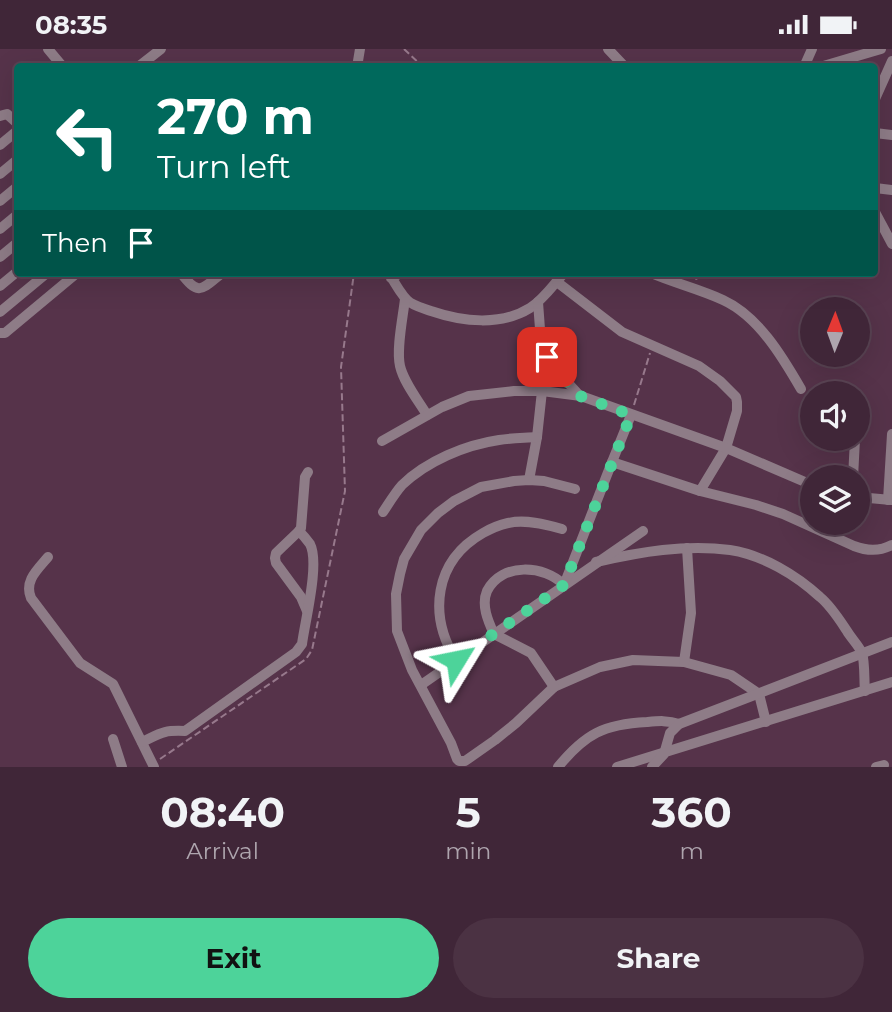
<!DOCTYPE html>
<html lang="en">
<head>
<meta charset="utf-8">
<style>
  :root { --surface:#402638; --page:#4b3243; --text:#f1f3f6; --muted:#aea5ae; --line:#594353; --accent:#4dd39a }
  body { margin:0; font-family:Montserrat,sans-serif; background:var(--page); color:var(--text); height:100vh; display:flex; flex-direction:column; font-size:26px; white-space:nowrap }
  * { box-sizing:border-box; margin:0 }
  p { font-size:23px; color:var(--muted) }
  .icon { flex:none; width:38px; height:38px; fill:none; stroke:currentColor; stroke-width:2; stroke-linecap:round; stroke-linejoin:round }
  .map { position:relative; height:718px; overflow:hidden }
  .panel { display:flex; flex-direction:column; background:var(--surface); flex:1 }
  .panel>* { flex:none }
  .hud { position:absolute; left:14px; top:14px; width:864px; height:214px; border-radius:7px; box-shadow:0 7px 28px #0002,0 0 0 2px var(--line); background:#00695c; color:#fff; overflow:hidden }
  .needle { width:46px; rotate:1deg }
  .buttons { position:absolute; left:800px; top:248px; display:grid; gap:14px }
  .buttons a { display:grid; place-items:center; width:70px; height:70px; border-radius:50%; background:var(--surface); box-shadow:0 7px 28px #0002,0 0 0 2px var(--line); font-size:35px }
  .pin { position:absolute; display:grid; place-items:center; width:60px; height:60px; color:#fff; margin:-30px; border-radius:14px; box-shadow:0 4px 10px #0006 }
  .me { position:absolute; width:77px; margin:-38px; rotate:55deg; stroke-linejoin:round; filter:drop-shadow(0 0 5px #0008) }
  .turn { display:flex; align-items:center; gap:24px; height:147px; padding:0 28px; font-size:32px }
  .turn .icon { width:91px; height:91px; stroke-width:2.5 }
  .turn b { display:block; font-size:49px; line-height:60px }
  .then { display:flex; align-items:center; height:66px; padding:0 28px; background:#0003; gap:14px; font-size:26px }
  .eta { display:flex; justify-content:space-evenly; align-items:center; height:119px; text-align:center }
  .eta b { font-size:42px; font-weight:700; line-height:49px }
  .action { display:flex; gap:14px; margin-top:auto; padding:14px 28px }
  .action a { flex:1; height:80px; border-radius:42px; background:var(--accent); color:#111; font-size:28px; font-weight:700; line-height:80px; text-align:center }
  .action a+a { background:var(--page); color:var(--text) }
  .status { display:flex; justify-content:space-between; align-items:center; height:49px; padding:0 35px; background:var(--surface); direction:ltr }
  .status svg { height:19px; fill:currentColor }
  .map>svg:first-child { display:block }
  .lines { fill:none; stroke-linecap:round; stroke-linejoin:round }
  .path { stroke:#97798c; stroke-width:2; stroke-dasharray:7 3.5; stroke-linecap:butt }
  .minor { stroke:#8e7c87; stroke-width:10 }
  .route { stroke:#4dd39a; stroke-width:12; stroke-dasharray:0 21.6 }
</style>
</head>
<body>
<div class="status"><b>08:35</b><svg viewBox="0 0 49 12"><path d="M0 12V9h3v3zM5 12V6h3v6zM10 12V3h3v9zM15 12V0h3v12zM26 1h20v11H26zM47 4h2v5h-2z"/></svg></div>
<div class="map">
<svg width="892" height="718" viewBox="0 0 892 718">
  <rect width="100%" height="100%" fill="#56334a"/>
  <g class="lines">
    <g class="path">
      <polyline points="404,0 423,18"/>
      <polyline points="695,224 697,233"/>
      <polyline points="634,356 650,304"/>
      <polyline points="160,710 306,610 312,601 345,442 341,318 354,224"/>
    </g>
    <g class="minor">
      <polyline points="48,0 63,18"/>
      <polyline points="608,0 625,18"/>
      <polyline points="138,18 161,0"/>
      <polyline points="357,18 360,0"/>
      <polyline points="804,18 812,0"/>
      <polyline points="820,18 881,0"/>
      <polyline points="875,50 892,12"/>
      <polyline points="0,67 7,65 18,75"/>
      <polyline points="875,84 892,86"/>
      <polyline points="0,96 18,81"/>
      <polyline points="0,125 18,110"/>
      <polyline points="875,139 892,141"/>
      <polyline points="0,152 18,137"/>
      <polyline points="875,163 892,195"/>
      <polyline points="0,180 18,165"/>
      <polyline points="0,208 18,193"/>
      <path d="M181,224C199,248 202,240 222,224"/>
      <path d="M389,224C394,233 400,244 407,251C413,257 423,259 431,262C463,273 501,277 530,259C544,250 553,236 564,224"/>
      <path d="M651,224C674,234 699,240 723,251C758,267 782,307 801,340"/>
      <polyline points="391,229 401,224"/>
      <polyline points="557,233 622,283 699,317 720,332 736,348 737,353 737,362 726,399 700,442"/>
      <polyline points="0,237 18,222"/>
      <path d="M405,250C403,268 396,300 400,317C404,334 418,351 427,366"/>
      <polyline points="538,253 540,280 549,313 580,347"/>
      <polyline points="0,263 47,224"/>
      <polyline points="0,284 5,284 77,224"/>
      <polyline points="382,392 442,358 469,347 514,342 542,342 581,347 726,399 812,436"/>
      <polyline points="612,413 631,366"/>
      <polyline points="853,429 855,390"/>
      <polyline points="529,431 537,388 542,342"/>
      <polyline points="575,440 544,432 529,431 514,432 481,438 454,452 438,464 421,481 404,510 400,525 396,545 397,582 412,621 451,694 457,710 459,712 465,712 495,691 516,674 554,638 600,618 633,611 684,613 731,626 759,645 766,673"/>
      <polyline points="858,448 891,451"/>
      <polyline points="888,451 892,385"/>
      <path d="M383,463C389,454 395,444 402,436C427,412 465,396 499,391C511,389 524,389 537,388"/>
      <path d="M48,508C37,521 24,532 31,549L80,614L113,635L154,718"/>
      <path d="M596,513C640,503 685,495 730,501C763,506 796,526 820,548C831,557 839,570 847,582C851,589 859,597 862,604C865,613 864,632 865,642"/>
      <polyline points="307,562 301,548 276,514 275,509 276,504 299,482 301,479 305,428 308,423"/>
      <path d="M456,611C428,566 434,512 483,484C490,480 499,476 508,474C525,470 545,475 562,480"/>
      <polyline points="684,613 691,564 687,499"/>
      <polyline points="421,636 643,482"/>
      <path d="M554,638L531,604L494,585C488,572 481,556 487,542C501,513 545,516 564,536L612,413L700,442L756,456L783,465L854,497C867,502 879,503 892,496"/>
      <polyline points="113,690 122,718"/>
      <path d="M142,693C161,684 163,681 185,682L296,603L302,595C305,572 320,514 310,495C307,491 303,486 299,482"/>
      <path d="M558,718C585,685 604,675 647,673C658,672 668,671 679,675"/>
      <polyline points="617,718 892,633"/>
      <polyline points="652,718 664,705 670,684 679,675 892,593"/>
      <polyline points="876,718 884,716"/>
    </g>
  </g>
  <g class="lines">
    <polyline class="route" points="456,611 564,536 631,366 580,347 551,317 547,308"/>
  </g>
</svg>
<div class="buttons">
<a><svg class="needle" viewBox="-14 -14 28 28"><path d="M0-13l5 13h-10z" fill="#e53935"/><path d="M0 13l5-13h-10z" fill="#aea5ae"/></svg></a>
<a><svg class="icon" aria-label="sound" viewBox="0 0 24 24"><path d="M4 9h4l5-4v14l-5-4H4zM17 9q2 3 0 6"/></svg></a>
<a><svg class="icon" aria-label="layers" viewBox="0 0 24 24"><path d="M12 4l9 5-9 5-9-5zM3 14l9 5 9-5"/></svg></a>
</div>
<div class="pin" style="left:547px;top:308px;background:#d93025"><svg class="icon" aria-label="arrive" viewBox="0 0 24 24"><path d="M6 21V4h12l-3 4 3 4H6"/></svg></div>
<svg class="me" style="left:456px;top:611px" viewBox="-20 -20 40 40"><path d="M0-17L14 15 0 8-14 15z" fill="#4dd39a" stroke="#fff" stroke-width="4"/></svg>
<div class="hud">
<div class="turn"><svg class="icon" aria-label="left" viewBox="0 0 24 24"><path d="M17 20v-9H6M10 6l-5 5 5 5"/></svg><div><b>270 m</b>Turn left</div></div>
<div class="then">Then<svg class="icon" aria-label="arrive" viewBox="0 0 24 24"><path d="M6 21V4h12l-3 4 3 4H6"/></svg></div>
</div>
</div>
<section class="panel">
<div class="eta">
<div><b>08:40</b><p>Arrival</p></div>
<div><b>5</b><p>min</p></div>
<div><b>360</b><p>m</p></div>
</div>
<div class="action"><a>Exit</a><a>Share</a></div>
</section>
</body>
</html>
